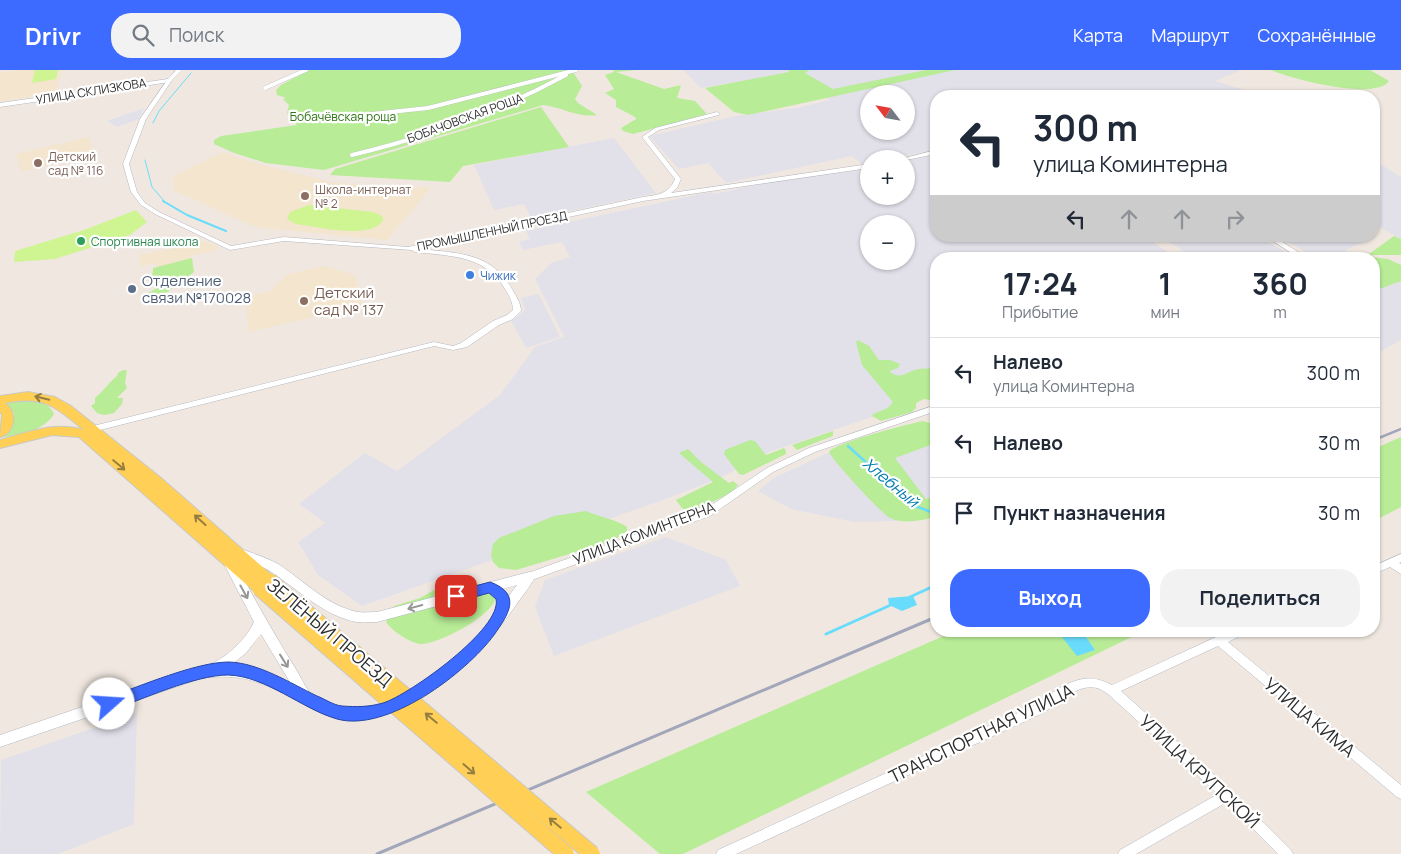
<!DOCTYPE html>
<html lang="ru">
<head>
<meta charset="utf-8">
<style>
  :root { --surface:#fff; --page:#f2f2f3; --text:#1f2937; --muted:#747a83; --line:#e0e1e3; --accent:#3e6bff }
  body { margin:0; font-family:Manrope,sans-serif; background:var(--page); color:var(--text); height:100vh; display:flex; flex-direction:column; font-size:19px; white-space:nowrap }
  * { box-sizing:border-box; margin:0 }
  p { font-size:16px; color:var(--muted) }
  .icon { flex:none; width:28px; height:28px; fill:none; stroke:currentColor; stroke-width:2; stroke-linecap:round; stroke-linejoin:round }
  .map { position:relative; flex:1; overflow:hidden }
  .side { position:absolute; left:930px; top:182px; width:450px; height:385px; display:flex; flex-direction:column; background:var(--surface); border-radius:20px; box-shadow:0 1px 4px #0004 }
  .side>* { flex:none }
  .hud { position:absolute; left:930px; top:20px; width:450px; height:152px; border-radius:20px; box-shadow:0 1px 4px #0004; background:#fff; color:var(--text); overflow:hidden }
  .needle { width:32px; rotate:301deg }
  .controls { position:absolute; left:860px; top:15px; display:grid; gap:10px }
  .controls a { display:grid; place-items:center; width:55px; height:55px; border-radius:50%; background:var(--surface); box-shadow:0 1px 4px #0004; font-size:25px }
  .pin { position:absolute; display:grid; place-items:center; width:42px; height:42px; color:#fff; margin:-21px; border-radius:10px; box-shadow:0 2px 8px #0006 }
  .me { position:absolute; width:55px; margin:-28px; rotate:71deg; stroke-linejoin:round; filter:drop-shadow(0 0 4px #0008) }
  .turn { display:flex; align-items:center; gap:18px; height:105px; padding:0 20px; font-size:22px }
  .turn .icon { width:65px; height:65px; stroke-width:2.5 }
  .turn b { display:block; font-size:35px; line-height:42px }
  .lanes { display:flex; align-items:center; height:48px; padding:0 20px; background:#0003; justify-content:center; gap:25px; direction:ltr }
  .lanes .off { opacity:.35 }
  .eta { display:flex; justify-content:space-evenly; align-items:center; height:85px; text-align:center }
  .eta b { font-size:30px; font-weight:700; line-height:35px }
  .primary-button { display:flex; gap:10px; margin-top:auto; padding:10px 20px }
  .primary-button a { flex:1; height:58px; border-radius:20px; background:var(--accent); color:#fff; font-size:20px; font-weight:700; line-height:58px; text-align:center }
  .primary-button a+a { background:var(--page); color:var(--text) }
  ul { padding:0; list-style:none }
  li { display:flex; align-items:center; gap:15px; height:70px; padding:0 20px; border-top:1px solid var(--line) }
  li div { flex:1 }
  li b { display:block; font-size:19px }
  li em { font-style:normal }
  header { display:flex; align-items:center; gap:30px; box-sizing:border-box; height:70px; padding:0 25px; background:var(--accent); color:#fff }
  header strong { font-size:24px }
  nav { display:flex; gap:28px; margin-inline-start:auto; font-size:18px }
  .search { width:350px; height:45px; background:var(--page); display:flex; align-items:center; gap:12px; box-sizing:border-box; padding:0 18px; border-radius:20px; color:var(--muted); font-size:19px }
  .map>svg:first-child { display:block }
  .industrial { fill:#e2e0e9; fill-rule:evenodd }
  .education { fill:#f3e5ce }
  .green { fill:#b8ec97 }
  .pitch { fill:#cff492 }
  .water { fill:#69dcfb }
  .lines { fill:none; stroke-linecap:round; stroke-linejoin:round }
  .stream-far3 { stroke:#69dcfb; stroke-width:1 }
  .stream-far2 { stroke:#69dcfb; stroke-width:2 }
  .stream-far1 { stroke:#69dcfb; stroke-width:2.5 }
  .stream { stroke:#69dcfb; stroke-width:3 }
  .pedestrian-casing { stroke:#b3b7c2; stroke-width:4.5 }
  .minor-casing { stroke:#b3b7c2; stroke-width:1 }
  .tertiary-casing { stroke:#b3b7c2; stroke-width:1 }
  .primary-casing { stroke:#c9c9c9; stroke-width:2 }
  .pedestrian { stroke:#fff; stroke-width:4 }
  .minor { fill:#fff; fill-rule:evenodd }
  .tertiary { fill:#fff; fill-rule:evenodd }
  .primary { fill:#ffcf56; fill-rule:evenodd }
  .rail-far1 { stroke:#a1a6ba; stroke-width:2.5 }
  .rail { stroke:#a1a6ba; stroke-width:3 }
  .primary-bridge-far1-casing { stroke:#c9c9c9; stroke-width:14; stroke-linecap:butt }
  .primary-bridge-casing { stroke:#c9c9c9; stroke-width:18; stroke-linecap:butt }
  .primary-bridge-far1 { stroke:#ffcf56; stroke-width:12 }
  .primary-bridge { stroke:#ffcf56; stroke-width:16 }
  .oneway { stroke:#967e42 }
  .oneway2 { stroke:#969696 }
  .route { fill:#3e6bff; stroke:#2846a6 }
  .education-dot { fill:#8d6e63; stroke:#fff; stroke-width:2 }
  .leisure-dot { fill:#2e9e5b; stroke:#fff; stroke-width:2 }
  .shop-dot { fill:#3f7fe0; stroke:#fff; stroke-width:2 }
  .service-dot { fill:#5c6f8a; stroke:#fff; stroke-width:2 }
  .labels { text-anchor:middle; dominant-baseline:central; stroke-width:4.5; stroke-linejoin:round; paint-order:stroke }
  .far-street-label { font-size:12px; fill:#2e2e2e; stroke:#fff }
  .far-park-label { font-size:12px; fill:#2d7513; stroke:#fff }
  .far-education-label { font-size:12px; fill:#785e54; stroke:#fff; text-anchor:start }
  .far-leisure-label { font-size:12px; fill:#27864d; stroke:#fff; text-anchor:start }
  .far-shop-label { font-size:12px; fill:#366cbe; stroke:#fff; text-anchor:start }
  .service-label { font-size:15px; fill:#4e5e75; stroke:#fff; text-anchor:start }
  .education-label { font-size:15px; fill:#785e54; stroke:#fff; text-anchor:start }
  .street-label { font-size:15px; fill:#2e2e2e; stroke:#fff }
  .water-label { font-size:16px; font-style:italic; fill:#007cb0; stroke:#fff }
  .near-street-label { font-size:18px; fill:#2e2e2e; stroke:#fff }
</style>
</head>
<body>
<header>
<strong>Drivr</strong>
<div class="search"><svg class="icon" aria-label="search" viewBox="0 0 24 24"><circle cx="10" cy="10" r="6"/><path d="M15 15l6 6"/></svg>Поиск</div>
<nav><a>Карта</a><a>Маршрут</a><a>Сохранённые</a></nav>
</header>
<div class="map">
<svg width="1401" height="784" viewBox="0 0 1401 784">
  <rect width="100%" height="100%" fill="#f0e8e0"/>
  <g class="industrial">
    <path d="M683,0H1237L1239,1L1215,11L1264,26H936V79L891,89H869V94L863,95L852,86L726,113L708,93L679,99L649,66L736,46L796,38L830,30L794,2L701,18ZM869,24H906V61H869Z"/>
    <polygon points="144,38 139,49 117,57 107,51"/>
    <polygon points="614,68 656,123 532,149 524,134 494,140 474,95"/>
    <path d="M936,84V166H1144L1178,189H936V325L769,382L720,408L660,431L362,536L318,505L298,472L325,453L299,434L365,383L397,401L500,325L535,277L564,267L535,209L551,193L570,187L562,172L523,180L519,172L530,169L526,161L711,122L714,124L781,110L869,99V126H906V91ZM869,154H906V191H869Z"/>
    <polygon points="1374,90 1401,107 1401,169 1378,156 1374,158"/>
    <polygon points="1161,166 1258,166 1297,189 1195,189"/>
    <polygon points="1278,166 1373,166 1374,168 1345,180 1349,185 1339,189 1318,189"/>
    <polygon points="1401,205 1401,270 1374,285 1374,215"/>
    <polygon points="539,224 560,267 526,278 511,251 525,240 521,228"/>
    <polygon points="936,367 936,444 887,384"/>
    <polygon points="834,380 897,451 855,452 791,439 758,421 774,408"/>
    <polygon points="666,467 726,490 740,516 554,586 535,537 545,510"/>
    <polygon points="137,643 134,754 58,784 0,784 1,690"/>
  </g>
  <g class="education">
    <polygon points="18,0 62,0 56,23 0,32 0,3"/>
    <polygon points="89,67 94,84 21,102 16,84"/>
    <polygon points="223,82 255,93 335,113 431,118 387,170 255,157 173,120 173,106"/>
    <polygon points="207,171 218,177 219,180 190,186 190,189 156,197 155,193 140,197 139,185"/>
    <polygon points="325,196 355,205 362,236 248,262 246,227 270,221 288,204"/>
  </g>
  <g class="green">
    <path d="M309,0H572L582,16L575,29L578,33L597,45C577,48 562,37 543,35L324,100L266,93L234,83L214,74V70L221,66L297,55L287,43L289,35L283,29L286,28L277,25L276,20L281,15Z"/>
    <polygon points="613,0 636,0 616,2 664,19 681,15 677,28 695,31 707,44 633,64 623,61 621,58 636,49 635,47 616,37 616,30 605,23 614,19 605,5 614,2"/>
    <polygon points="788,0 809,0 805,3 833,19 926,0 955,0 748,45 734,42 705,18 789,2"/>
    <path d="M1271,0H1370L1389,11C1376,31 1291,9 1271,0Z"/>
    <polygon points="541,37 569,77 463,96 450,112 330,105 335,99"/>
    <polygon points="1394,166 1401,169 1401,185 1372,185 1372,187 1388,189 1401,195 1401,211 1374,221 1374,189 1369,189 1369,184"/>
    <polygon points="192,188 194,202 166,223 149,233 148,223 159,217 159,210 152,212 153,198"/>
    <path d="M858,270L869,276L879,290H890L900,294L898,298L889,301C899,309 902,305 912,301C916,299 927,298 932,299L935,301L933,311L936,316V331L924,329L916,333V338L912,342L881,351L872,346L873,344L888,338L893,332L862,295L856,272Z"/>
    <path d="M123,300H127L125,313L127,318L117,328H123L122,334L114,343L104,345L97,343L91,336L95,333V328C104,321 108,313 117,306L118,303Z"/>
    <path d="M17,331C30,331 48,329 54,344C43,362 19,364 0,368L14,349V343L6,333Z"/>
    <path d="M923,351L936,355V373L895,388L926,429L936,426V447C921,450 905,455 890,448C884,446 832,390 829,382C834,373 908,354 923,351Z"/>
    <polygon points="833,361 833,366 797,380 792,375"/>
    <polygon points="1401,367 1401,437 1374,451 1374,379"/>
    <polygon points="750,370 755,371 766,385 784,378 786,381 786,384 743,405 739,404 724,384 725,380"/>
    <polygon points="688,379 701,392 729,413 733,411 738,415 731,423 691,442 682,438 676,430 713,412 679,383"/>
    <path d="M586,441C597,446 620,451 627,457V461L613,471L516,500L499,498L493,492L491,485L493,474L499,468L554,446Z"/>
    <path d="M468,511L476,513L496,526C495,545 439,574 421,574C410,573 392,561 386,552L394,536L420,528L434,520Z"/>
    <polygon points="955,561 1144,561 683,784 660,784 586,722"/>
  </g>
  <g class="pitch">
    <polygon points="35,0 58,0 56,9 32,13"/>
    <path d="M309,135L373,142L382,146L383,150C371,171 316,156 296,154L287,149L290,142Z"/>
    <polygon points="136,140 147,152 130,165 55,189 14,192 15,181 84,160"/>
  </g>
  <g class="water">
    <polygon points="913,526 917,535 902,541 889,535 888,528"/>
    <polygon points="1082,561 1095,580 1077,586 1058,562"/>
  </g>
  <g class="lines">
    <g class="stream-far3">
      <polyline points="153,53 159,41 191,3"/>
      <polyline points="145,90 152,117 165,132"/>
    </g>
    <polyline class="stream-far2" points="163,131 187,145 226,161"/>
    <polyline class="stream-far1" points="848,376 913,435 936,444"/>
    <g class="stream">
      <polyline points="910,527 936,515"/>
      <polyline points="826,564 893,534"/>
    </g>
    <g class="pedestrian-casing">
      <g id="pedestrian">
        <polyline points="265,18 306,0"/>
        <polyline points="306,51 428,38 576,0"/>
        <path d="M352,85C427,67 498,42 566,5"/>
      </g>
    </g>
    <g class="minor-casing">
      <g id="minor">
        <path d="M168,9L172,10L146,49L129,94L137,122L145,133L159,142L231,176L284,167L408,177L643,127C657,125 669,124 675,109L642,67L655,58L717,42L720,44L719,45L659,60L648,67L681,109L677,118L671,123L869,94V98L643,131L419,179C457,183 491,182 512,219C516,226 521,233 521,241L513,249L499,255L467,277L453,280L434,276L92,362L89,361L88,359L89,357L434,272L453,276L461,273L493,251L507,245L513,240C513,233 509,225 505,219C486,185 449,186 415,182L412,180L284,171L230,180L155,144L141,135L131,122L123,94L140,49Z"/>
        <polygon points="936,80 936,84 906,90 906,89 901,89"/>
        <polygon points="1265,166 1273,166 1309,189 1301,189"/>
        <polygon points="936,335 936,341 815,382 773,402 710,446 529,511 525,510 524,507 525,504 704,440 767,398 809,378"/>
        <polygon points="1401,484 1401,492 1399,493 1401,494 1401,504 1390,497 1374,504 1374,496"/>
        <path d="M1229,561H1245L1244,564L1228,572L1401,715V729L1397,727L1218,576L1121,621L1232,721L1291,780L1293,784H1278L1227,732L1136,784H1118L1120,780L1218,724L1108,624C1105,622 1101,619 1097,618C1078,613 1058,633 1043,643L736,784H716L718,780L1035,635C1060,618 1081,598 1112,615Z"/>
      </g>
    </g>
    <g class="tertiary-casing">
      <g id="tertiary">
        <polygon points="176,0 182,0 170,12 0,37 0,33 168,9"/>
        <path d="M238,478C252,483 265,487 278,494C303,510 327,536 358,542C364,543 371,542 377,542L529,502L533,504L535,507C530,517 522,526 516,535C478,590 400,669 327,645C316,642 306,635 296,630C262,612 242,603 202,608L0,677V665L202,596C221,594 246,570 254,552L223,492L225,489L229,487L233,489C253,527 274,564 297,601C302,609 307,622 314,626C330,636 350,640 369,636C381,634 393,629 405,624C434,608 479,573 496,544C498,540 498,534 497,529L489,522L377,552C371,552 364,553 357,552C323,546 298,519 270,501C259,494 247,491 234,486L232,483L234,480ZM517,515L508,527L502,519ZM261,564L291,614L252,598L231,595L246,583Z"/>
      </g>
    </g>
    <g class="primary-casing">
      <path id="primary" d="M28,322L55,327L71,336L161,408L274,507L276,511L274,515L266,516L265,522L260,524L255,522L79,367L52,365L0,378V370C28,362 55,351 84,360C55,337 45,325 5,333C18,342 15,363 0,367L2,345L0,341V326Z"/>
    </g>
    <use href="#pedestrian" class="pedestrian"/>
    <use href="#minor" class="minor"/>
    <use href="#tertiary" class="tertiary"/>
    <use href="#primary" class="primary"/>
    <polyline class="rail-far1" points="1374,370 1401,359"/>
    <polyline class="rail" points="377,784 936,547"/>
    <g class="primary-bridge-far1-casing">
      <polyline id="primary-bridge-far1" points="269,511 271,513"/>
    </g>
    <g class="primary-bridge-casing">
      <g id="primary-bridge">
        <polyline points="269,511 592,784"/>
        <polyline points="260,518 566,784"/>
      </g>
    </g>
    <use href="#primary-bridge-far1" class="primary-bridge-far1"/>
    <use href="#primary-bridge" class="primary-bridge"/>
  </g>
  <defs><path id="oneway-shaft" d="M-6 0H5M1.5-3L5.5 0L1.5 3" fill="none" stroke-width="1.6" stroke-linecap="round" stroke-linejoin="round" transform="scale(1.25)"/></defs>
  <g class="oneway">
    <use href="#oneway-shaft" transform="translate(42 328) rotate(-167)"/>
    <use href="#oneway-shaft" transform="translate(119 395) rotate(40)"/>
    <use href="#oneway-shaft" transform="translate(200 450) rotate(-138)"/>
    <use href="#oneway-shaft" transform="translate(431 648) rotate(-140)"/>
    <use href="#oneway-shaft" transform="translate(469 699) rotate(41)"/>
    <use href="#oneway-shaft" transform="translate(555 753) rotate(-140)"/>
  </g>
  <g class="oneway2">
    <use href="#oneway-shaft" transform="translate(244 522) rotate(61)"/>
    <use href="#oneway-shaft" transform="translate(415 537) rotate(165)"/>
    <use href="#oneway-shaft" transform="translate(284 591) rotate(58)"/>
  </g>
  <path class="route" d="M490,512C523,524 508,545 494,565C466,603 387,663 337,649C302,639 266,606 228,605C195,605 141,630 109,641L104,639L101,634L104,629L109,627C141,616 196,592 229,592C259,593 290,613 317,626C325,629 333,635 342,636C356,637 370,637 383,633C409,625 503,558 496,529L489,523L456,532L451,530L449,526L451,522L456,521Z"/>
  <g class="education-dot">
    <circle cx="38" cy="93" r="5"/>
    <circle cx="305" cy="126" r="5"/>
    <circle cx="304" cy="231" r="5"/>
  </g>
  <circle class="leisure-dot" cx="81" cy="171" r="5"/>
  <circle class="shop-dot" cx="470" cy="205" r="5"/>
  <circle class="service-dot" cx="132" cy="219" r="5"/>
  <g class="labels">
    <g class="far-street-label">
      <text transform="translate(91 21) rotate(-9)">УЛИЦА СКЛИЗКОВА</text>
      <text transform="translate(465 48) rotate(-20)">БОБАЧОВСКАЯ РОЩА</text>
      <text transform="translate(492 161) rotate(-12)">ПРОМЫШЛЕННЫЙ ПРОЕЗД</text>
    </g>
    <g class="far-park-label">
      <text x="343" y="46">Бобачёвская роща</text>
    </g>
    <g class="far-education-label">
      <text x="48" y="86">Детский<tspan x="48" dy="14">сад № 116</tspan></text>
      <text x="315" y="119">Школа-интернат<tspan x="315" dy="14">№ 2</tspan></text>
    </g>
    <g class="far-leisure-label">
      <text x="91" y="171">Спортивная школа</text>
    </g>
    <g class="far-shop-label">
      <text x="480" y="205">Чижик</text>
    </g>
    <g class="service-label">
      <text x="142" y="210">Отделение<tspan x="142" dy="17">связи №170028</tspan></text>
    </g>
    <g class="education-label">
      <text x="314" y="222">Детский<tspan x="314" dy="17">сад № 137</tspan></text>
    </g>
    <g class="street-label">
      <text transform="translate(644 463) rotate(-21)">УЛИЦА КОМИНТЕРНА</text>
    </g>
    <g class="water-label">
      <text transform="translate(891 412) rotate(40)">Хлебный</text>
    </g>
    <g class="near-street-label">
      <text transform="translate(330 562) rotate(40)">ЗЕЛЁНЫЙ ПРОЕЗД</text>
      <text transform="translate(1310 647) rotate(40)">УЛИЦА КИМА</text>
      <text transform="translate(981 663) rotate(-26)">ТРАНСПОРТНАЯ УЛИЦА</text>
      <text transform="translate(1200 701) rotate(43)">УЛИЦА КРУПСКОЙ</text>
    </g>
  </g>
</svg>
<div class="controls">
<a><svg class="needle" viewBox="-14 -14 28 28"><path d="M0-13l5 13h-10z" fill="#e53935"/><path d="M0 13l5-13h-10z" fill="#747a83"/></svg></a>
<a>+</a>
<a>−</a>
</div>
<div class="pin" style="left:456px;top:526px;background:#d93025"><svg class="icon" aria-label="arrive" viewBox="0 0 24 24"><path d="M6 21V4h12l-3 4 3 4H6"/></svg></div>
<svg class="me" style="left:109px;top:634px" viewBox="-20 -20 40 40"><circle r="19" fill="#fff"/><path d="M0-13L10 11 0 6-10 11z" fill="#3e6bff"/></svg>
<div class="hud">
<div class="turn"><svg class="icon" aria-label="left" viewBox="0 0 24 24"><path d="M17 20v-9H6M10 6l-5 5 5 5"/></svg><div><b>300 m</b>улица Коминтерна</div></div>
<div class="lanes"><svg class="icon" aria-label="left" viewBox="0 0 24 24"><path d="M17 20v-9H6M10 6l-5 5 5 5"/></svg><svg class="icon off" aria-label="ahead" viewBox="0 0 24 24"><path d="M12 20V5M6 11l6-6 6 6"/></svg><svg class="icon off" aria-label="ahead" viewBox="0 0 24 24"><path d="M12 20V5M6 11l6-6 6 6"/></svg><svg class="icon off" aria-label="right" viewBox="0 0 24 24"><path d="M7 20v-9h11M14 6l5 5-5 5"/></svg></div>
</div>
<section class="side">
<div class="eta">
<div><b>17:24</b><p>Прибытие</p></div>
<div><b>1</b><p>мин</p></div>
<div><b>360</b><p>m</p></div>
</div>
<ul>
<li><svg class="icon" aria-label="left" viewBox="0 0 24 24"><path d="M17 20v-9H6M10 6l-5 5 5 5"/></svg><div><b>Налево</b><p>улица Коминтерна</p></div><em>300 m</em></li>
<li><svg class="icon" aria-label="left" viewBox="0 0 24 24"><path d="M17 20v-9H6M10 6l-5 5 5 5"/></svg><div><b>Налево</b></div><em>30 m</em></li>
<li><svg class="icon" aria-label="arrive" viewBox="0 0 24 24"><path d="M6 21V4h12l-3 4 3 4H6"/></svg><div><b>Пункт назначения</b></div><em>30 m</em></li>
</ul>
<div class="primary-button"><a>Выход</a><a>Поделиться</a></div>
</section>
</div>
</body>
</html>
